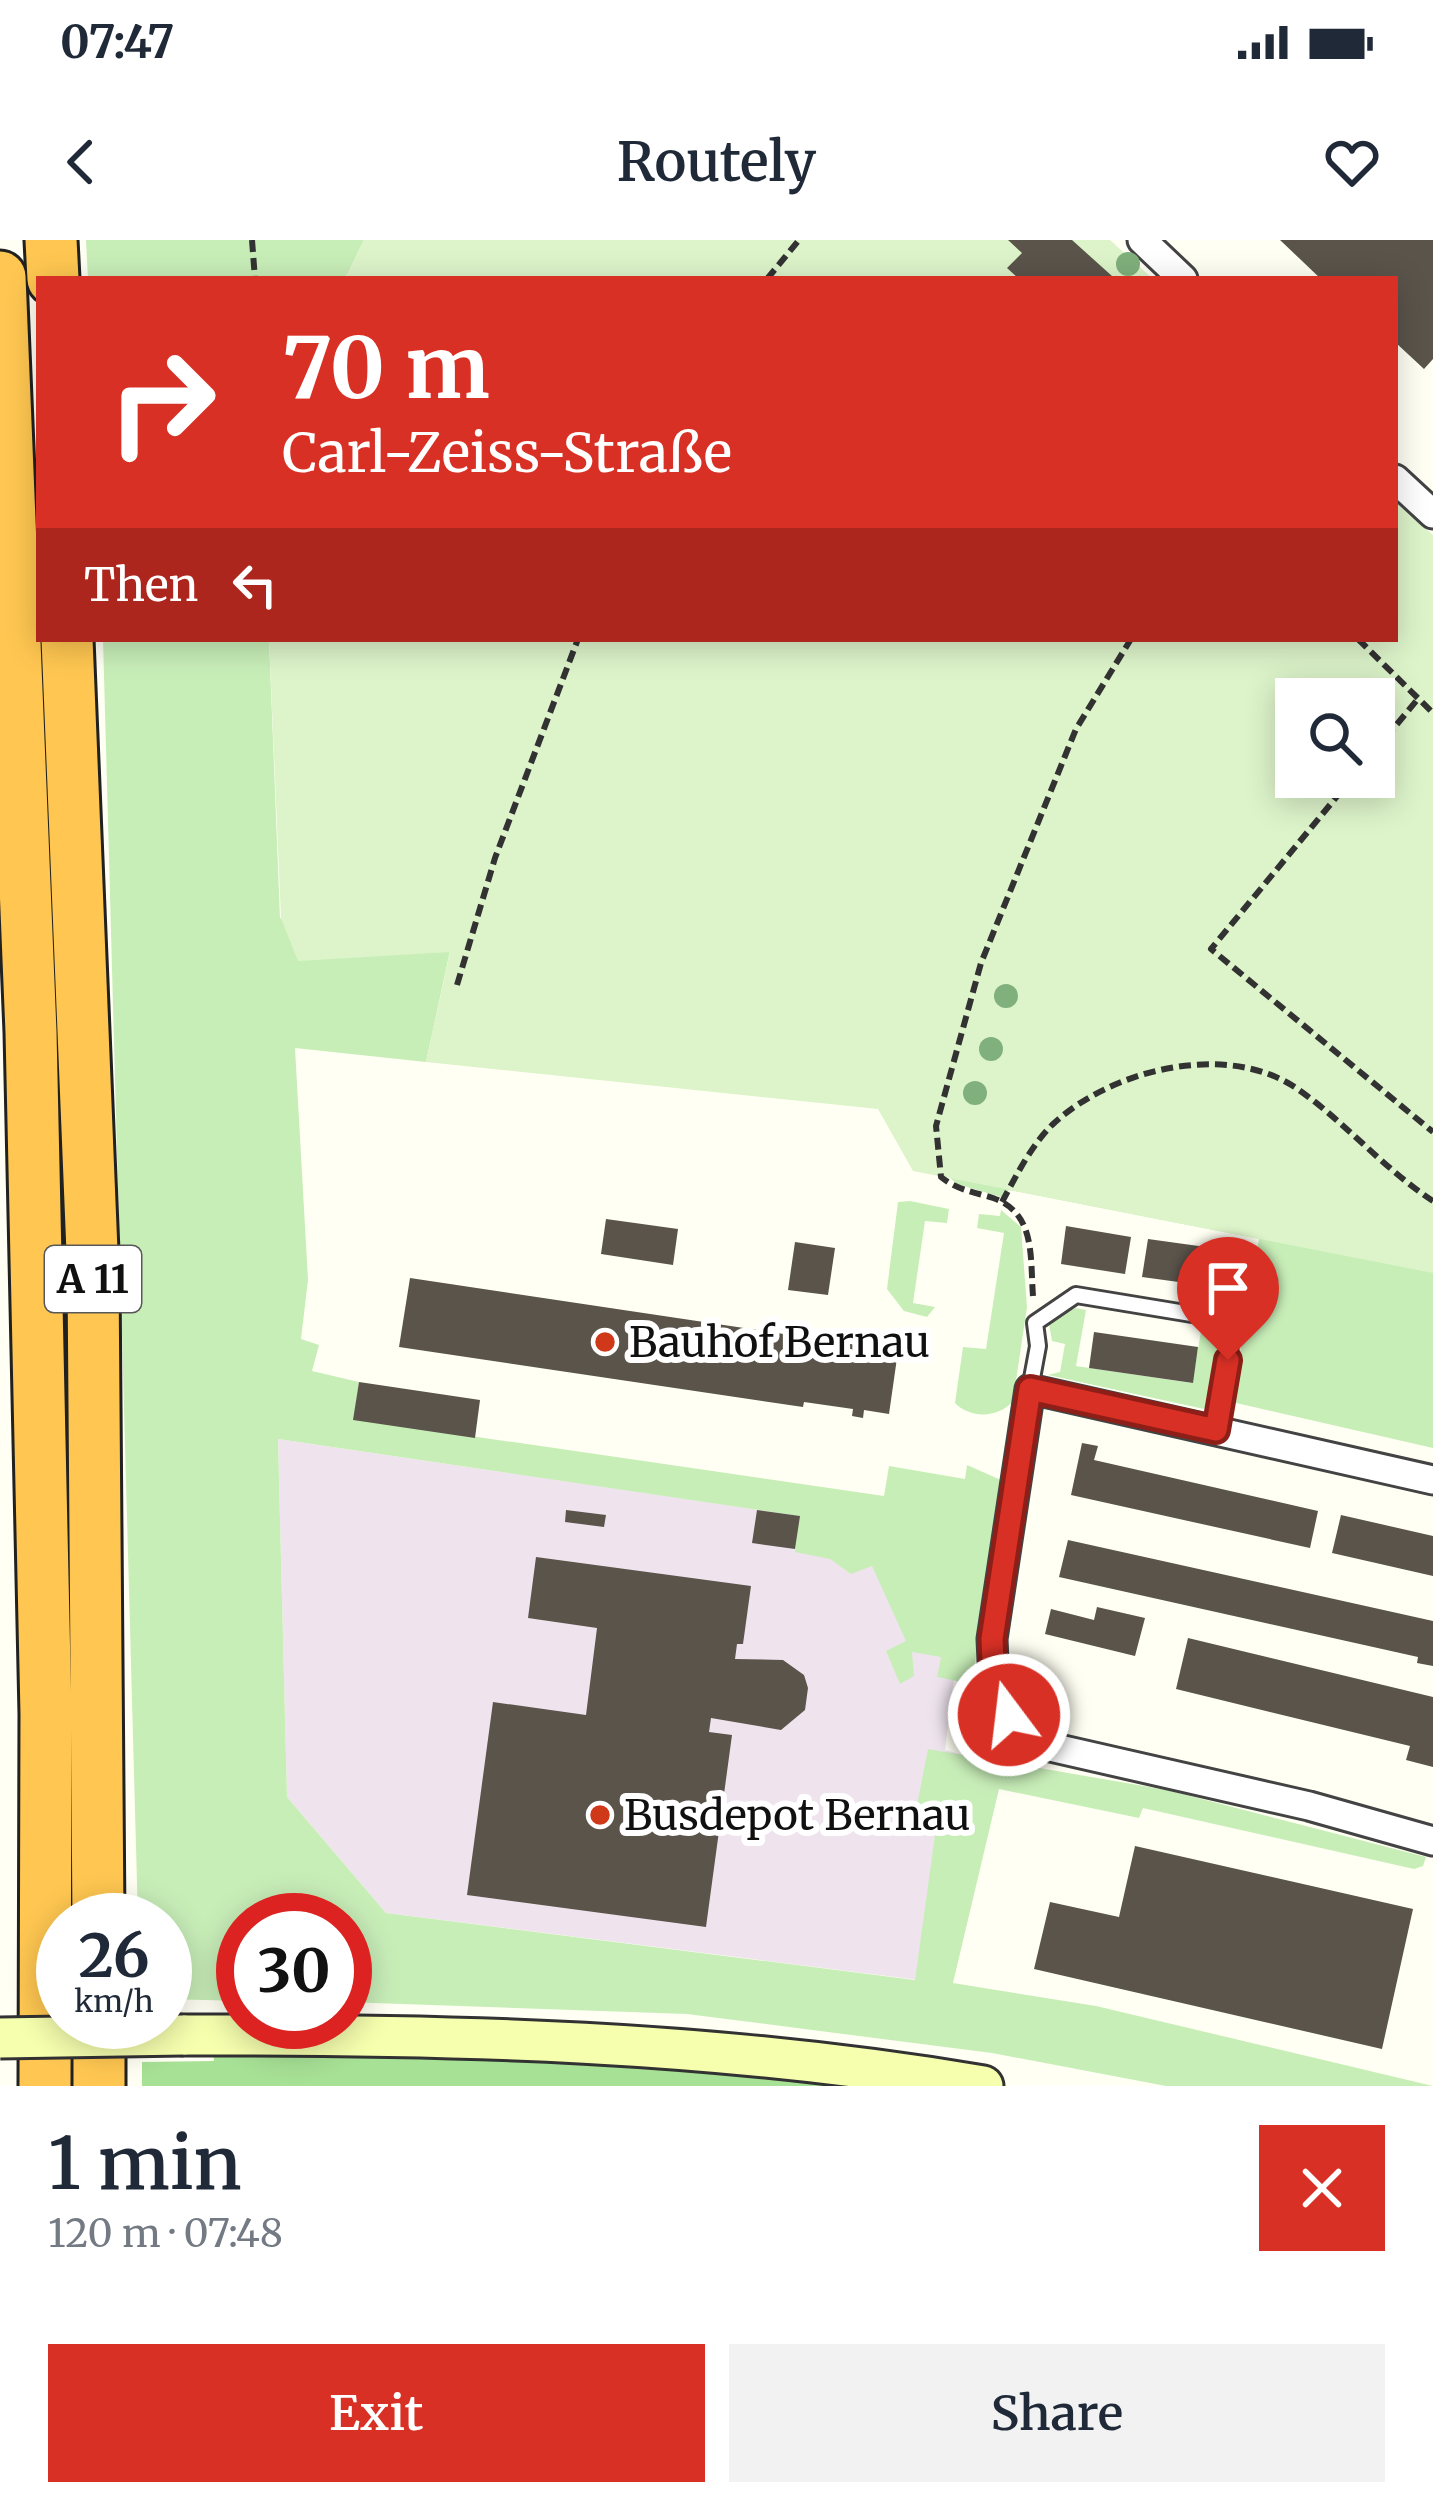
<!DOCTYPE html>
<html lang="en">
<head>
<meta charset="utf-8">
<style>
  :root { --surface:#fff; --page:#f2f2f3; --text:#1f2937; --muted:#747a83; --accent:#d93025 }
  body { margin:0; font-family:Merriweather,serif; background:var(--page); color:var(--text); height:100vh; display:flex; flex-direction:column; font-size:45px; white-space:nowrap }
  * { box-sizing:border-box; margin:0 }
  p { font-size:39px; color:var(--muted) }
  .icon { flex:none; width:66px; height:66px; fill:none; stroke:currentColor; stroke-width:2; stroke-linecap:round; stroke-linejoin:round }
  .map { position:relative; height:1846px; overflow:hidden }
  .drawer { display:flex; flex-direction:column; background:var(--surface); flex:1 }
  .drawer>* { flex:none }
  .guide { position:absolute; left:36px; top:36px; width:1362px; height:366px; border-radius:0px; box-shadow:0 6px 30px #0003; background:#d93025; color:#fff; overflow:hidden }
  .tools { position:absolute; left:1275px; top:438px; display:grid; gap:24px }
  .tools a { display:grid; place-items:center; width:120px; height:120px; border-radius:0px; background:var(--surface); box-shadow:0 6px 30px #0003; font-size:60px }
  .speed { position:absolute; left:36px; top:1653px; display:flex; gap:24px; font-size:60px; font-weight:700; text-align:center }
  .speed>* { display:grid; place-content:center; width:156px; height:156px; border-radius:50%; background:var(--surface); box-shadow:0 6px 30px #0003; line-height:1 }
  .speed small { font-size:30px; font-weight:400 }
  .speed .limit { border:18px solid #d22; background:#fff; color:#111 }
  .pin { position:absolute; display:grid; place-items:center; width:102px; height:102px; color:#fff; margin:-123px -51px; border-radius:50% 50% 50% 0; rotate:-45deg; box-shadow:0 0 12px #0007 }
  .pin .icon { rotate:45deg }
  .me { position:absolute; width:132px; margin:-66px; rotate:345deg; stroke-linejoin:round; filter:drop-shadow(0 0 9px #0008) }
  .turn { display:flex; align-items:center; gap:42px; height:252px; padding:0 48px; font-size:54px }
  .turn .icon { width:156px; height:156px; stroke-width:2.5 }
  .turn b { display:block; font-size:84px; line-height:102px }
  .then { display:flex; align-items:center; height:114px; padding:0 48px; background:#0003; gap:24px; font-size:45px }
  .round { display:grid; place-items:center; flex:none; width:126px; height:126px; border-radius:0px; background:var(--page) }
  .head { display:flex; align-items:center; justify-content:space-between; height:204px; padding:0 48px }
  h1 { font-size:72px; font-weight:600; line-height:90px }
  .cta { display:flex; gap:24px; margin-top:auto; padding:24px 48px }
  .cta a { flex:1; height:138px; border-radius:0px; background:var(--accent); color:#fff; font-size:48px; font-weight:600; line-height:138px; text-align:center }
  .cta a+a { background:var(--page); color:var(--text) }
  .status { display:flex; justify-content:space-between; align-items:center; height:84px; padding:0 60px; background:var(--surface); direction:ltr }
  .status svg { height:33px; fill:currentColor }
  header { display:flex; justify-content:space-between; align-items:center; height:156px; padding:0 48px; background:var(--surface); font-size:54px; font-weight:600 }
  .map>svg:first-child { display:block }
  .industrial { fill:#efe4ee }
  .green { fill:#c8eeb8 }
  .forest { fill:#a7e195 }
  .pitch { fill:#ddf4ca; fill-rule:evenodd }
  .building { fill:#5a544b }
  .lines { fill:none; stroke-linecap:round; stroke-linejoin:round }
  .service-casing { stroke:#434343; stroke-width:20 }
  .minor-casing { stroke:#434343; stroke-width:33 }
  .secondary-casing { stroke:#323232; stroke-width:45 }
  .motorway-casing { stroke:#212121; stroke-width:57 }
  .path { stroke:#323232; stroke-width:6; stroke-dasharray:12 6; stroke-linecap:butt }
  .service { stroke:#fff; stroke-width:14 }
  .minor { stroke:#fff; stroke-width:27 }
  .secondary { stroke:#f6ffae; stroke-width:39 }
  .motorway { stroke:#ffc751; stroke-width:51 }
  .secondary-bridge-casing { stroke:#323232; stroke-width:45; stroke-linecap:butt }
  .secondary-bridge { stroke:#f6ffae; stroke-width:39 }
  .tree { fill:#80b07c }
  .route-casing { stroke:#8d1f18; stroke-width:30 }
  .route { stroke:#d93025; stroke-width:21 }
  .poi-dot { fill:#cf3819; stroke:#fff; stroke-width:4.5 }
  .labels { text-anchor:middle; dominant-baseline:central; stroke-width:12; stroke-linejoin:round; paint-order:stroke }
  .shield { fill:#fff; stroke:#585858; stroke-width:3 }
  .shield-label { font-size:39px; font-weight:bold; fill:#101010 }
  .poi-label { font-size:42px; fill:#101010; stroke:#fff; text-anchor:start }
</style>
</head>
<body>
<div class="status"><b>07:47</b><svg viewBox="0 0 49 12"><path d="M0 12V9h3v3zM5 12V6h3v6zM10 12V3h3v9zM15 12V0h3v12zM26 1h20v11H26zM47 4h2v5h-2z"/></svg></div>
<header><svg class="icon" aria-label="back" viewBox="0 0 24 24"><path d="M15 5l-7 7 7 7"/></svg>Routely<svg class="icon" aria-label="heart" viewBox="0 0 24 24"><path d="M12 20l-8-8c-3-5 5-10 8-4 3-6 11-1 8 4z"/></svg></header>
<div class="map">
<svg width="1433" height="1846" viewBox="0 0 1433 1846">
  <rect width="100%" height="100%" fill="#fffff3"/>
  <polygon class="industrial" points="278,1199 971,1301 945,1510 960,1514 927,1741 386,1673 287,1557"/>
  <g class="green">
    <polygon points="86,0 364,0 345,39 88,39"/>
    <polygon points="103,399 269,399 280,678 450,711 426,822 295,808 308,1040 301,1099 319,1105 312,1131 359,1142 354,1179 884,1256 889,1226 965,1239 967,1225 1001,1240 972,1444 937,1437 941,1417 912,1412 914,1436 900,1444 886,1411 906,1401 872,1326 851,1334 830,1319 795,1312 799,1276 278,1199 287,1557 386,1673 915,1740 938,1573 916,1570 928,1509 1167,1550 1426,1617 1423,1626 1414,1629 1143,1568 1139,1578 999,1549 953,1743 1096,1766 1433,1846 1166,1846 992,1813 687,1774 345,1762 345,1680 243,1680 243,1761 165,1759 165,1680 138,1680"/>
    <polygon points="1296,459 1296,537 1433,930 1433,1208 1232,1162 1259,999 1009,950 1001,957 957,944 947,935"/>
    <polygon points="910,961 949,969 947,983 925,981 913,1063 935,1067 927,1077 904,1071 887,1049 898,962"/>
    <path d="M1001,970L1021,987L1027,1067L1013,1161C999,1178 970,1179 955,1163L963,1107L986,1109L1004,993L977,988L979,974L1000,976Z"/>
    <polygon points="1076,1068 1086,1070 1076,1126 1192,1143 1202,1086 1210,1087 1222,1103 1214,1151 1204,1169 1048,1135 1060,1132 1065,1104 1052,1101 1048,1079"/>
  </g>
  <polygon class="forest" points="213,1811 499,1812 865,1846 142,1846 142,1822 214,1821"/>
  <g class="pitch">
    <polygon points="364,0 1110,0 1153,39 345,39"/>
    <path d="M1395,262L1433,295V1033L913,931L878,869L426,822L450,712L298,721L281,678L269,399H1395ZM1296,459H1374V537H1296Z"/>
  </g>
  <g class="building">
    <polygon points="1008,0 1072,0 1112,36 1019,39 1007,28 1022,13"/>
    <polygon points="1280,0 1433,0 1433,119 1424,129 1395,102 1395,39 1321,39"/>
    <polygon points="606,979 678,989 673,1025 601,1014"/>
    <polygon points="1066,986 1131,997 1125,1034 1061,1024"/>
    <polygon points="1148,999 1213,1008 1208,1046 1142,1037"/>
    <polygon points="795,1002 835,1008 828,1055 788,1050"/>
    <polygon points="1222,1032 1248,1036 1243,1074 1217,1071"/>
    <polygon points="410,1038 898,1111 889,1174 864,1170 863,1178 852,1176 853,1169 804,1162 803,1167 399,1107"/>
    <polygon points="1094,1092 1198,1107 1193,1143 1089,1128"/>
    <polygon points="359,1142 480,1160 475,1198 353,1180"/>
    <polygon points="1082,1203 1098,1206 1094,1220 1318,1271 1310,1308 1071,1255"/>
    <polygon points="566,1270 606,1275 604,1287 565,1282"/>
    <polygon points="757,1270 800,1276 795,1309 752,1303"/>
    <polygon points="1341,1275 1433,1296 1433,1336 1332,1313"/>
    <polygon points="1068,1300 1433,1381 1433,1426 1417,1423 1418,1417 1059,1337"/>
    <polygon points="536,1317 751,1346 743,1404 737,1404 735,1419 783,1420 804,1435 808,1448 805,1470 781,1490 711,1478 709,1492 732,1495 706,1687 467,1655 493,1462 586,1475 597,1388 528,1378"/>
    <polygon points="1097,1367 1145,1378 1135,1416 1045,1394 1051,1369 1094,1380"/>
    <polygon points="1188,1398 1433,1457 1433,1527 1406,1520 1410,1506 1176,1449"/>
    <polygon points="1135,1606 1413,1669 1382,1809 1034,1729 1050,1662 1119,1677"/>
  </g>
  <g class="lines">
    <g class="service-casing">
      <polyline id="service" points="1030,1149 1038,1106 1035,1083 1076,1055 1234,1081 1216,1190"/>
    </g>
    <g class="minor-casing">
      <g id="minor">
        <polyline points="1142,0 1183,39"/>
        <polyline points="1395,239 1433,274"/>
        <polyline points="1433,1240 1030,1149 992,1399 994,1443 1009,1475 1046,1506 1309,1566 1433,1601"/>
      </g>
    </g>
    <g class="secondary-casing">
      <path id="secondary" d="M183,1795C452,1794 718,1801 983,1846"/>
    </g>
    <g class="motorway-casing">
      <g id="motorway">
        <polyline points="51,0 53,39"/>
        <polyline points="0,37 31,792 46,1474 45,1846"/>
        <polyline points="67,399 93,1036 98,1680"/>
        <polyline points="99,1782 99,1846"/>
      </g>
    </g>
    <g class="path">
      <polyline points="252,0 255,39"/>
      <polyline points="767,39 799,0"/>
      <polyline points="1358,399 1433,473"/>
      <polyline points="1374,512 1417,460"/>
      <polyline points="1353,537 1211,709 1433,892"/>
      <polyline points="457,745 495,618 578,399"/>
      <path d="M1002,962C1016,936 1031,906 1052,885C1111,829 1229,800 1299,850C1346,883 1384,929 1433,961"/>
      <path d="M1033,1056C1030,1017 1036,973 993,958C974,952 957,950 941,937L936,886L981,723L1076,489L1131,399"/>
    </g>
    <use href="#service" class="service"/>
    <use href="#minor" class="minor"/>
    <use href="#secondary" class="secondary"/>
    <use href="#motorway" class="motorway"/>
    <g class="secondary-bridge-casing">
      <polyline id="secondary-bridge" points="0,1798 183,1795"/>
    </g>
    <use href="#secondary-bridge" class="secondary-bridge"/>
  </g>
  <g class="tree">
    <circle cx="1128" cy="24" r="12"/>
    <circle cx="1006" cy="756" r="12"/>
    <circle cx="991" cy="809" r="12"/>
    <circle cx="975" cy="853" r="12"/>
  </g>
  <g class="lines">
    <g class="route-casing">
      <polyline id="route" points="1009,1475 994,1443 992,1399 1030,1149 1216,1190 1228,1120"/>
    </g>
    <use href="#route" class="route"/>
  </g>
  <g class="poi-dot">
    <circle cx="605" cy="1102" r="12"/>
    <circle cx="600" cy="1575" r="12"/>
  </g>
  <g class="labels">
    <rect class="shield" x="45" y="1006" width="96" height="66" rx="9"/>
    <g class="shield-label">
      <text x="93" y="1039">A 11</text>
    </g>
    <g class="poi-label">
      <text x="629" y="1102">Bauhof Bernau</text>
      <text x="624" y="1575">Busdepot Bernau</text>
    </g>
  </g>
</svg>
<div class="tools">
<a><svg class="icon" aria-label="search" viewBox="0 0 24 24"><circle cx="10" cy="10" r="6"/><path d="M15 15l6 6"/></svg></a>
</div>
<div class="speed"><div>26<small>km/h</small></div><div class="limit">30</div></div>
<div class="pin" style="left:1228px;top:1120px;background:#d93025"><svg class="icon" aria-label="arrive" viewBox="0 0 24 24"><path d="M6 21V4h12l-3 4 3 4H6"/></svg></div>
<svg class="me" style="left:1009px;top:1475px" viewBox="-20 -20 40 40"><circle r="17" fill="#d93025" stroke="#fff" stroke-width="3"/><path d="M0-11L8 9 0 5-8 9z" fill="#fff"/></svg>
<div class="guide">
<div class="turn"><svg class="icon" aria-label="right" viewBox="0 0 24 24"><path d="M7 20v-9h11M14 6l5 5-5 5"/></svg><div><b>70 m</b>Carl-Zeiss-Straße</div></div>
<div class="then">Then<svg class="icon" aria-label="left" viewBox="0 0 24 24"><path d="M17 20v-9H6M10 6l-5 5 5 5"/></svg></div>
</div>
</div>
<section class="drawer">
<div class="head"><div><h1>1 min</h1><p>120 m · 07:48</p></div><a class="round" style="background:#d93025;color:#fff"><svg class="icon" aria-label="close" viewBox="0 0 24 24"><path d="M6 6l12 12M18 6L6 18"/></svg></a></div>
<div class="cta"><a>Exit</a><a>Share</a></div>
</section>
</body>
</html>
